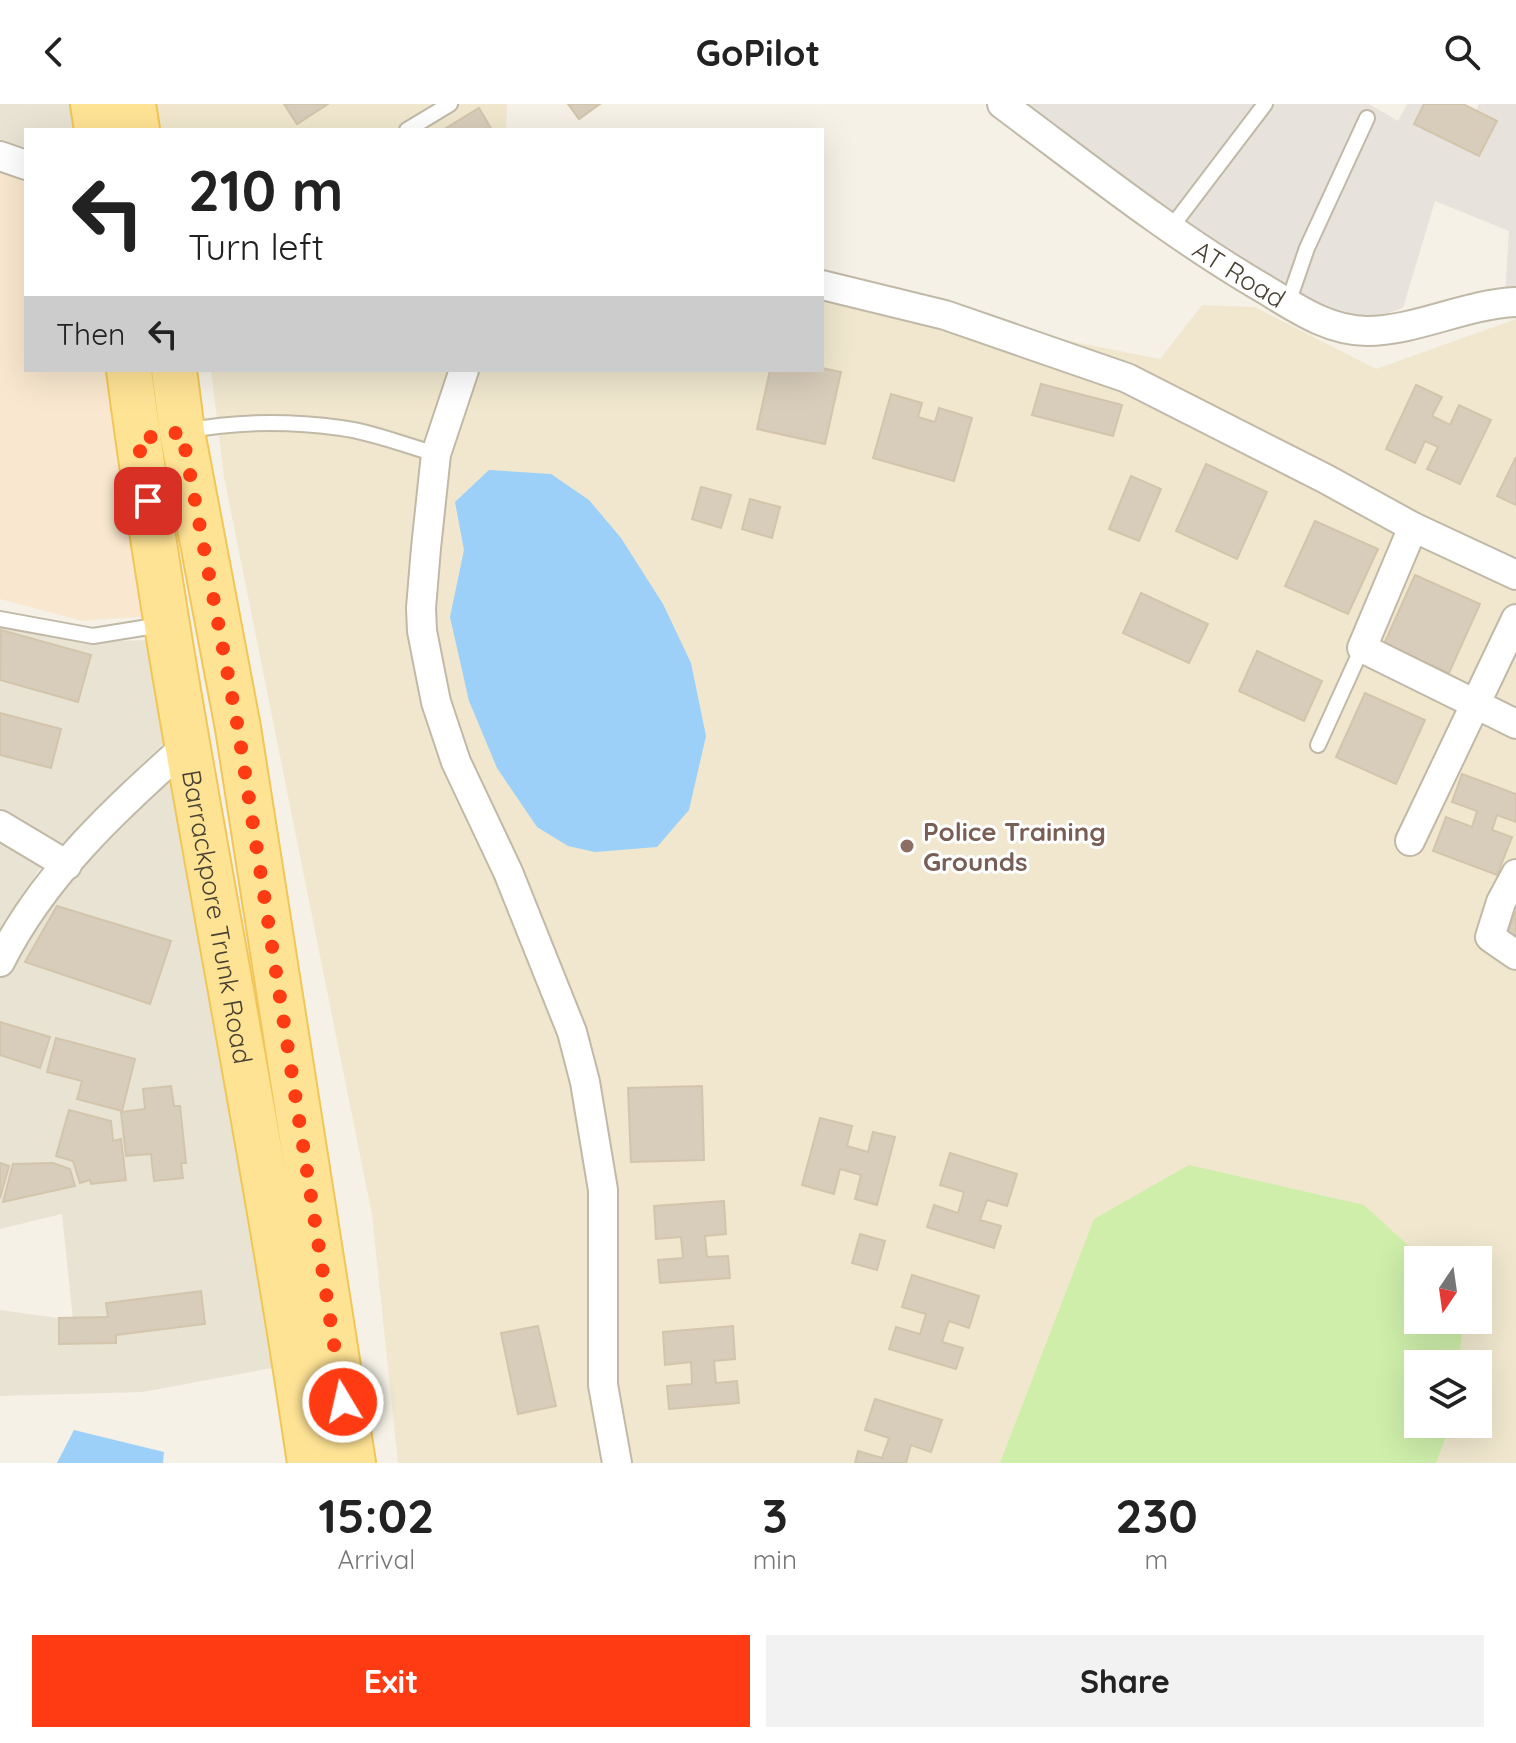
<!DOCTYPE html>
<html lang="en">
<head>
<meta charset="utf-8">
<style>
  :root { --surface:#fff; --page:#f2f2f2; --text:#222; --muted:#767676; --accent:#ff3b13 }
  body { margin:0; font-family:Quicksand,sans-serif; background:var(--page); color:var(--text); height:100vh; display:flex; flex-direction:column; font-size:30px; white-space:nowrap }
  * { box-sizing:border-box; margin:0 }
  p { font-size:26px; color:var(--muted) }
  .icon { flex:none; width:44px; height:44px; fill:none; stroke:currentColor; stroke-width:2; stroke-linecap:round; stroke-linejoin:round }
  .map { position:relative; height:1359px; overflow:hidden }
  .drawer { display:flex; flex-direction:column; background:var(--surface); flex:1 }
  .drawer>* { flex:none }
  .banner { position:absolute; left:24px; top:24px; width:800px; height:244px; border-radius:0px; box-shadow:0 8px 32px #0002; background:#fff; color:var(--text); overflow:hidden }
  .needle { width:52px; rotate:193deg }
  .fabs { position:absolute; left:1404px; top:1142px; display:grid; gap:16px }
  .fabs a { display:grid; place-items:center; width:88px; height:88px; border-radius:0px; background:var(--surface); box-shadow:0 8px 32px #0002; font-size:40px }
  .pin { position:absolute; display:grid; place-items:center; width:68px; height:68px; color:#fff; margin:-34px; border-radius:16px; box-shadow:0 4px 12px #0006 }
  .me { position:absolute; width:88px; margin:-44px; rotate:351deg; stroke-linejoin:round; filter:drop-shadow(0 0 6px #0008) }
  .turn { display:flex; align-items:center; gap:28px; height:168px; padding:0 32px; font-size:36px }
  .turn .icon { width:104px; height:104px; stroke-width:2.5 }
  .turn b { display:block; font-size:56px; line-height:68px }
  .then { display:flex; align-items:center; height:76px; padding:0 32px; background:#0003; gap:16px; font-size:30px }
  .eta { display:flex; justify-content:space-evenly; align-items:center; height:136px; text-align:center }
  .eta b { font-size:48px; font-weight:700; line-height:56px }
  .primary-button { display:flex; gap:16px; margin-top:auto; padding:16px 32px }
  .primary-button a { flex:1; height:92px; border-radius:0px; background:var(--accent); color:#fff; font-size:32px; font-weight:700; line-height:92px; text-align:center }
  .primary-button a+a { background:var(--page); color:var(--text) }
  header { display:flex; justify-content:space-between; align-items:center; height:104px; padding:0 32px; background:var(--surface); font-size:36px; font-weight:700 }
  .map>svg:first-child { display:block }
  .residential { fill:#e9e3d3 }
  .commercial { fill:#f9e8cf }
  .industrial { fill:#e7e2db }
  .education { fill:#f0e7ce; fill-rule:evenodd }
  .pitch { fill:#ceeeaa }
  .water { fill:#9cd0f8 }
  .building { fill:#d8cdba; stroke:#d3c5ac; stroke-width:2 }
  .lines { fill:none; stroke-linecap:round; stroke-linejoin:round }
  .lane-casing { stroke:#c1b9a7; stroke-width:18 }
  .street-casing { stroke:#c1b9a7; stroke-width:32 }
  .primary-casing { stroke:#f1c658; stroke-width:48 }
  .lane { stroke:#fff; stroke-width:14 }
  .street { stroke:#fff; stroke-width:28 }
  .primary { stroke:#ffe395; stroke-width:44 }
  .route { stroke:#ff3b13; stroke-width:14; stroke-dasharray:0 25.2 }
  .education-dot { fill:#8d6e63; stroke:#fff; stroke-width:3 }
  .labels { text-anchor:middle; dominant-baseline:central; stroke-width:6; stroke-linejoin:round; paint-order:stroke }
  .street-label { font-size:26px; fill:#494134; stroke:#fff }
  .education-label { font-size:26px; font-weight:bold; fill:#785e54; stroke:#fff; text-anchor:start }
</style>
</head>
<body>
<header><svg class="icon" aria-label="back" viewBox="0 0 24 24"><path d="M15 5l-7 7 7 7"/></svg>GoPilot<svg class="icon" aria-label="search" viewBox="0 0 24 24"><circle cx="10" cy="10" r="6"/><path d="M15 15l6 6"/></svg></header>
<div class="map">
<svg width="1516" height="1359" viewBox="0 0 1516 1359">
  <rect width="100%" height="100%" fill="#f5f1e6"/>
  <g class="residential">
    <polygon points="0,0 102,0 109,26 26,26 26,49 0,41"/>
    <polygon points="0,522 88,538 178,535 184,620 130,671 38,767 0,825"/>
    <polygon points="188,656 293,1260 143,1288 0,1292 0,1206 73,1216 62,1110 0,1125 0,873 50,797"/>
  </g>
  <polygon class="commercial" points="0,62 26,65 26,266 156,266 175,510 82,517 0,495"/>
  <polygon class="industrial" points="1009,0 1369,0 1398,17 1407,0 1436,0 1473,15 1479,0 1516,0 1516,192 1505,191 1509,127 1435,97 1403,204 1367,216 1324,208 1277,182"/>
  <g class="education">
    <polygon points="132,0 507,0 506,26 137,26"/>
    <path d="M822,165L1074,238L1160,255L1202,201L1255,203L1376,265L1516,215V1359H398L372,1111L224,373L211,266H822ZM1418,1156H1478V1216H1418ZM1418,1260H1478V1320H1418Z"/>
  </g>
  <polygon class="pitch" points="1189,1061 1364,1101 1424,1156 1418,1156 1418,1216 1463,1216 1459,1260 1418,1260 1418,1320 1451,1320 1436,1359 1000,1359 1094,1115"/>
  <g class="water">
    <polygon points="489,366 551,370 589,396 621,434 663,500 691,559 706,632 689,706 657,743 595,748 568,742 537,723 497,664 469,597 450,513 464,446 455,398"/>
    <polygon points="74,1326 164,1348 163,1359 57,1359"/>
  </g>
  <g class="building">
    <polygon points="284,0 328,0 297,20"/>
    <polygon points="568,0 600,0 579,15"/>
    <polygon points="1424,0 1463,0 1497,17 1479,52 1414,20"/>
    <polygon points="479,4 492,26 443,26"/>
    <polygon points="822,264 841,268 825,340 757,325 770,266"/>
    <polygon points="1041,280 1122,301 1113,332 1032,311"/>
    <polygon points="1416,281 1442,293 1432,312 1450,321 1459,301 1491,316 1460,380 1427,365 1438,343 1425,337 1415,359 1386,345"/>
    <polygon points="891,290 922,299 918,313 935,318 939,304 972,314 954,377 873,354"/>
    <polygon points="1516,353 1516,401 1497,392"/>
    <polygon points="1206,360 1267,388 1237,455 1176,427"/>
    <polygon points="1131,372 1161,385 1139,437 1109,425"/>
    <polygon points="701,383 731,391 721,424 692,415"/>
    <polygon points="750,395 780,403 772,434 742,425"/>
    <polygon points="1315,417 1378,445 1348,510 1285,482"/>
    <polygon points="1415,471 1480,500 1449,569 1384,540"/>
    <polygon points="1141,489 1208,520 1189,559 1123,529"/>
    <polygon points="1,526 91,551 78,598 0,576"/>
    <polygon points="1257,547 1322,577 1304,617 1239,587"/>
    <polygon points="1365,589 1425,616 1396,680 1336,653"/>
    <polygon points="0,609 61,625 51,664 0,651"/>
    <polygon points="1462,670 1516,690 1516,718 1497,711 1492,726 1512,733 1497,771 1433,747 1446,713 1472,723 1477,707 1452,698"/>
    <polygon points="57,802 171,837 150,900 25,858"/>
    <polygon points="1516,807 1516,833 1507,829"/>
    <polygon points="0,918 50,933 40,964 0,951"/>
    <polygon points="56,934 135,955 122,1007 77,995 82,977 47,968"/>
    <polygon points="171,982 174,1002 180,1002 186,1059 181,1059 183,1074 154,1077 151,1050 126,1052 121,1008 145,1005 143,985"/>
    <polygon points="702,982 704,1056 631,1058 628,984"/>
    <polygon points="69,1006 111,1017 113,1037 121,1035 126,1076 91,1080 90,1076 80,1079 73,1057 56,1052"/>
    <polygon points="820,1014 852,1022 847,1042 868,1048 873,1028 895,1033 877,1101 855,1095 861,1071 840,1065 834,1090 802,1081"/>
    <polygon points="950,1049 1017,1070 1007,1102 987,1096 980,1116 1001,1122 994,1144 927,1123 934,1101 958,1109 964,1088 940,1081"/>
    <polygon points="0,1059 9,1062 0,1094"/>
    <polygon points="53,1059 70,1065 75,1082 3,1098 13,1060"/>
    <polygon points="724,1097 726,1130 705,1132 707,1153 728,1152 730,1174 660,1179 658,1156 683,1154 681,1133 656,1135 654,1102"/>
    <polygon points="860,1130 885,1137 877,1166 852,1159"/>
    <polygon points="912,1171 979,1192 969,1224 949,1217 942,1238 963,1244 956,1265 889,1245 896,1223 920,1230 926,1210 902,1203"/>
    <polygon points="201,1187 205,1220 116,1231 116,1239 59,1240 59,1214 108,1213 106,1199"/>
    <polygon points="538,1222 556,1302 518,1310 501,1229"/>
    <polygon points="733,1222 735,1255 714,1257 716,1279 737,1277 739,1299 669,1305 667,1282 692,1280 691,1258 665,1261 663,1228"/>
    <polygon points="875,1295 942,1316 931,1348 911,1341 906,1359 855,1359 858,1347 882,1354 889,1334 865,1326"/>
  </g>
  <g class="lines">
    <g class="lane-casing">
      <g id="lane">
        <polyline points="407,26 450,0"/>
        <polyline points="1170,125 1265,0"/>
        <polyline points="1288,199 1307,144 1367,14"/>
        <path d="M186,327C237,317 290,317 341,324C372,328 405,341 436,350"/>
        <polyline points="0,515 93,532 161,521"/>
        <polyline points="1318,641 1362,544"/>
      </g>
    </g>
    <g class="street-casing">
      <g id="street">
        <path id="s1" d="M1002,0C1087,63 1169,129 1261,183C1293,202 1327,227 1367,227C1415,227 1466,200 1516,198"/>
        <polyline points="0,52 26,61"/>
        <polyline points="822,181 945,211 1127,274 1326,375 1413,423 1516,471"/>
        <polyline points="464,266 436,350 426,444 421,504 422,527 436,598 456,658 508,768 572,928 585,978 603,1086 603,1281 617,1359"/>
        <polyline points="1413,423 1362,544 1516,620"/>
        <polyline points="0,721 67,761"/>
        <polyline points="1410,737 1516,515"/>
        <polyline points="1516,770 1501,798 1490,833 1516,851"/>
        <path d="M0,858C43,772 115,705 186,642"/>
      </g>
    </g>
    <g class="primary-casing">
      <g id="primary">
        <polyline points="93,0 97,26"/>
        <polyline points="133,0 137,26"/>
        <path id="s2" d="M129,266C177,632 257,993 310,1359"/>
        <polyline points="174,266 182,328 238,624 353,1359"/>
      </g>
    </g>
    <use href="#lane" class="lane"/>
    <use href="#street" class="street"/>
    <use href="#primary" class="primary"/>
  </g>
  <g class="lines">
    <polyline class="route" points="148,397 138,335 182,328 238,624 343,1298"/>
  </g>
  <circle class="education-dot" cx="907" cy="742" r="8"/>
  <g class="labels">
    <g class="street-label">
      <text stroke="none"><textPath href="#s1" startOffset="292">AT Road</textPath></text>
      <text stroke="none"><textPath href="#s2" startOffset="554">Barrackpore Trunk Road</textPath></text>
    </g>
    <g class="education-label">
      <text x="923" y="727">Police Training<tspan x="923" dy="30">Grounds</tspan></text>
    </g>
  </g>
</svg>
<div class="fabs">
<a><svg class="needle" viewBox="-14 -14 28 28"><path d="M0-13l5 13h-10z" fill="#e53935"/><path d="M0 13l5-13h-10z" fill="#767676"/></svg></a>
<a><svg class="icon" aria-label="layers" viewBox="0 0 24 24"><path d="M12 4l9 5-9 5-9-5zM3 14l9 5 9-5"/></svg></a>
</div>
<div class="pin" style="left:148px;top:397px;background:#d93025"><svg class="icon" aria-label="arrive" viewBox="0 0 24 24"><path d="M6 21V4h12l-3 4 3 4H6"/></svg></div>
<svg class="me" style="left:343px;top:1298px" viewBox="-20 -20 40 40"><circle r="17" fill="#ff3b13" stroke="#fff" stroke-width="3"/><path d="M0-11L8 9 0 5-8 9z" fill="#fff"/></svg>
<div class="banner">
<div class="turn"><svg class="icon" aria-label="left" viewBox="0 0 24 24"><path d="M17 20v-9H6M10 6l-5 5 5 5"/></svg><div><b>210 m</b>Turn left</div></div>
<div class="then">Then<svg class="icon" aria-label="left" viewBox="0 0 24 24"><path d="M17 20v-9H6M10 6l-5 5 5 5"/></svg></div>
</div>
</div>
<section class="drawer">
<div class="eta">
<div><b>15:02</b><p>Arrival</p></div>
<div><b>3</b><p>min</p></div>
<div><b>230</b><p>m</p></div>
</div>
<div class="primary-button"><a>Exit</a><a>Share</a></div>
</section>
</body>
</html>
